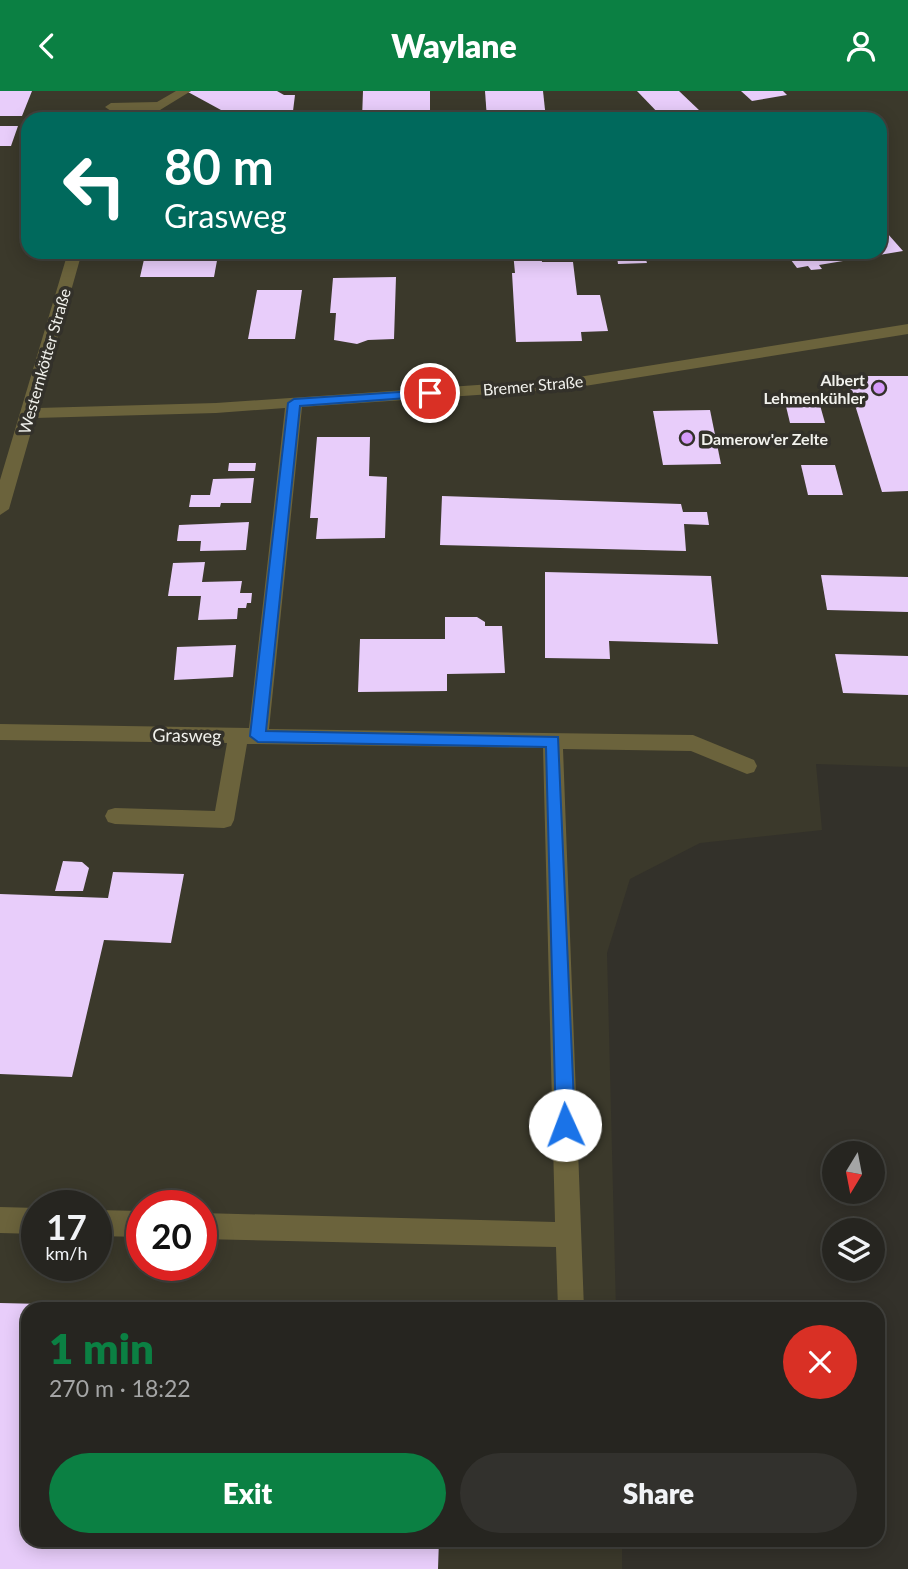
<!DOCTYPE html>
<html lang="en">
<head>
<meta charset="utf-8">
<style>
  :root { --surface:#262520; --page:#32312d; --text:#f1f3f6; --muted:#a4a5a5; --line:#42423e; --accent:#0b8043 }
  body { margin:0; font-family:Lato,sans-serif; background:var(--page); color:var(--text); height:100vh; display:flex; flex-direction:column; font-size:26px; white-space:nowrap }
  * { box-sizing:border-box; margin:0 }
  p { font-size:23px; color:var(--muted) }
  .icon { flex:none; width:38px; height:38px; fill:none; stroke:currentColor; stroke-width:2; stroke-linecap:round; stroke-linejoin:round }
  .map { position:relative; flex:1; overflow:hidden }
  .panel { position:absolute; left:21px; top:1211px; width:864px; height:245px; display:flex; flex-direction:column; background:var(--surface); border-radius:21px; box-shadow:0 4px 18px #0003,0 0 0 2px var(--line) }
  .panel>* { flex:none }
  .banner { position:absolute; left:21px; top:21px; width:866px; height:147px; border-radius:21px; box-shadow:0 4px 18px #0003,0 0 0 2px var(--line); background:#00695c; color:#fff; overflow:hidden }
  .needle { width:46px; rotate:190deg }
  .tools { position:absolute; left:822px; top:1050px; display:grid; gap:14px }
  .tools a { display:grid; place-items:center; width:63px; height:63px; border-radius:50%; background:var(--surface); box-shadow:0 4px 18px #0003,0 0 0 2px var(--line); font-size:35px }
  .speed { position:absolute; left:21px; top:1099px; display:flex; gap:14px; font-size:35px; font-weight:700; text-align:center }
  .speed>* { display:grid; place-content:center; width:91px; height:91px; border-radius:50%; background:var(--surface); box-shadow:0 4px 18px #0003,0 0 0 2px var(--line); line-height:1 }
  .speed small { font-size:18px; font-weight:400 }
  .speed .limit { border:10px solid #d22; background:#fff; color:#111 }
  .pin { position:absolute; display:grid; place-items:center; width:60px; height:60px; color:#fff; margin:-30px; border:4px solid #fff; border-radius:50%; box-shadow:0 2px 7px #0007 }
  .me { position:absolute; width:77px; margin:-38px; rotate:358deg; stroke-linejoin:round; filter:drop-shadow(0 0 5px #0008) }
  .turn { display:flex; align-items:center; gap:24px; height:147px; padding:0 28px; font-size:32px }
  .turn .icon { width:91px; height:91px; stroke-width:2.5 }
  .turn b { display:block; font-size:49px; line-height:60px }
  .round { display:grid; place-items:center; flex:none; width:74px; height:74px; border-radius:37px; background:var(--page) }
  .head { display:flex; align-items:center; justify-content:space-between; height:119px; padding:0 28px }
  h1 { font-size:42px; font-weight:800; line-height:52px; color:var(--accent) }
  .cta { display:flex; gap:14px; margin-top:auto; padding:14px 28px }
  .cta a { flex:1; height:80px; border-radius:42px; background:var(--accent); color:#fff; font-size:28px; font-weight:800; line-height:80px; text-align:center }
  .cta a+a { background:var(--page); color:var(--text) }
  header { display:flex; justify-content:space-between; align-items:center; height:91px; padding:0 28px; background:var(--accent); color:#fff; font-size:32px; font-weight:800 }
  .map>svg:first-child { display:block }
  .built { fill:#3b392b; fill-rule:evenodd }
  .building { fill:#e8cdfa }
  .lines { fill:none; stroke-linecap:round; stroke-linejoin:round }
  .minor { fill:#6b633c; fill-rule:evenodd }
  .route { fill:#1a73e8; stroke:#114b97; stroke-width:2 }
  .poi-dot { fill:#d69bfa; stroke:#33312a; stroke-width:2.5 }
  .labels { text-anchor:middle; dominant-baseline:central; stroke-width:7; stroke-linejoin:round; paint-order:stroke }
  .far-street-label { font-size:16px; fill:#f1f1ec; stroke:#33312a }
  .far-poi-label { font-size:16px; font-weight:bold; fill:#f1f1ec; stroke:#33312a; text-anchor:end }
  .street-label { font-size:18px; fill:#f1f1ec; stroke:#33312a }
</style>
</head>
<body>
<header><svg class="icon" aria-label="back" viewBox="0 0 24 24"><path d="M15 5l-7 7 7 7"/></svg>Waylane<svg class="icon" aria-label="person" viewBox="0 0 24 24"><circle cx="12" cy="8" r="4"/><path d="M4 21q1-7 8-7t8 7"/></svg></header>
<div class="map">
<svg width="908" height="1478" viewBox="0 0 908 1478">
  <rect width="100%" height="100%" fill="#33312a"/>
  <path class="built" d="M0,0H908V676L816,673L822,739L700,752L630,788L607,862L616,1218H28V1449H622V1478H0ZM28,28H880V161H28ZM37,1115H96V1174H37ZM142,1115H201V1174H142Z"/>
  <g class="building">
    <polygon points="0,0 32,0 22,25 0,25"/>
    <polygon points="191,0 277,0 284,4 295,4 292,28 229,28 232,25 188,1"/>
    <polygon points="363,0 430,0 430,22 396,22 396,28 362,28"/>
    <polygon points="485,0 543,0 546,28 487,28"/>
    <polygon points="637,0 679,0 700,20 663,27"/>
    <polygon points="741,0 783,0 787,4 752,10"/>
    <polygon points="0,35 18,35 11,55 0,55"/>
    <polygon points="880,134 903,160 819,174 822,178 811,179 808,175 797,177 785,161 880,161"/>
    <polygon points="513,161 541,161 542,171 573,171 577,204 600,204 608,240 581,241 582,250 516,251 512,182 515,182"/>
    <polygon points="145,164 218,164 214,186 140,186"/>
    <polygon points="645,165 647,172 618,173 617,166"/>
    <polygon points="396,186 394,248 368,249 357,253 334,249 336,222 330,222 333,187"/>
    <polygon points="257,199 302,199 295,248 248,248"/>
    <polygon points="846,285 908,285 908,400 882,401"/>
    <polygon points="784,307 818,307 825,332 790,332"/>
    <polygon points="710,319 721,373 663,374 653,320"/>
    <polygon points="317,346 370,346 369,385 387,386 385,447 316,448 318,427 310,427"/>
    <polygon points="229,372 256,372 255,380 228,380"/>
    <polygon points="801,374 835,374 843,404 808,404"/>
    <polygon points="254,387 251,412 221,412 220,416 189,416 191,404 210,404 213,388"/>
    <polygon points="442,405 681,413 683,421 707,421 709,434 684,433 686,460 440,454"/>
    <polygon points="249,431 246,459 200,460 201,450 177,450 179,434"/>
    <polygon points="205,471 202,491 242,490 240,502 252,502 251,512 247,512 246,517 238,517 237,528 198,529 201,505 168,505 173,472"/>
    <polygon points="545,481 711,485 718,553 609,550 610,568 545,567"/>
    <polygon points="821,484 908,486 908,521 827,519"/>
    <polygon points="445,526 477,526 485,531 485,535 502,535 505,582 447,583 447,600 358,601 360,548 445,548"/>
    <polygon points="236,554 233,586 174,589 177,556"/>
    <polygon points="835,563 908,565 908,604 843,602"/>
    <polygon points="63,770 82,771 89,777 83,800 55,800"/>
    <polygon points="113,781 184,783 171,852 104,849 72,986 0,983 0,803 108,807"/>
    <polygon points="0,1212 171,1216 171,1218 28,1218 28,1449 439,1449 438,1478 0,1478"/>
  </g>
  <g class="lines">
    <g class="minor">
      <polygon points="176,0 191,0 160,19 111,20 105,16 111,12 157,11"/>
      <polygon points="68,161 82,161 38,317 216,312 566,288 908,233 908,243 566,298 302,316 269,638 693,644 754,669 757,675 754,681 747,683 691,660 563,658 584,1218 558,1218 556,1156 201,1148 201,1122 555,1131 543,657 247,653 234,729 231,735 224,737 115,733 108,731 105,725 108,719 115,717 215,720 227,652 0,649 0,633 249,637 285,317 216,322 35,327 9,418 0,424 0,389"/>
      <polygon points="0,1116 37,1117 37,1143 0,1142"/>
      <polygon points="96,1119 142,1120 142,1146 96,1145"/>
    </g>
  </g>
  <polygon class="route" points="430,299 434,300 434,305 300,315 266,640 558,646 575,1034 572,1040 565,1043 559,1040 556,1034 546,656 258,651 250,645 288,312 294,308"/>
  <g class="poi-dot">
    <circle cx="879" cy="297" r="7"/>
    <circle cx="687" cy="347" r="7"/>
  </g>
  <g class="labels">
    <g class="far-street-label">
      <text transform="translate(44 270) rotate(-74)">Westernkötter Straße</text>
      <text transform="translate(533 294) rotate(-5)">Bremer Straße</text>
    </g>
    <g class="far-poi-label">
      <text x="865" y="288">Albert<tspan x="865" dy="18">Lehmenkühler</tspan></text>
      <text x="701" y="347" text-anchor="start">Damerow'er Zelte</text>
    </g>
    <g class="street-label">
      <text transform="translate(187 644) rotate(1)">Grasweg</text>
    </g>
  </g>
</svg>
<div class="tools">
<a><svg class="needle" viewBox="-14 -14 28 28"><path d="M0-13l5 13h-10z" fill="#e53935"/><path d="M0 13l5-13h-10z" fill="#a4a5a5"/></svg></a>
<a><svg class="icon" aria-label="layers" viewBox="0 0 24 24"><path d="M12 4l9 5-9 5-9-5zM3 14l9 5 9-5"/></svg></a>
</div>
<div class="speed"><div>17<small>km/h</small></div><div class="limit">20</div></div>
<div class="pin" style="left:430px;top:302px;background:#d93025"><svg class="icon" aria-label="arrive" viewBox="0 0 24 24"><path d="M6 21V4h12l-3 4 3 4H6"/></svg></div>
<svg class="me" style="left:565px;top:1034px" viewBox="-20 -20 40 40"><circle r="19" fill="#fff"/><path d="M0-13L10 11 0 6-10 11z" fill="#1a73e8"/></svg>
<div class="banner">
<div class="turn"><svg class="icon" aria-label="left" viewBox="0 0 24 24"><path d="M17 20v-9H6M10 6l-5 5 5 5"/></svg><div><b>80 m</b>Grasweg</div></div>
</div>
<section class="panel">
<div class="head"><div><h1>1 min</h1><p>270 m · 18:22</p></div><a class="round" style="background:#d93025;color:#fff"><svg class="icon" aria-label="close" viewBox="0 0 24 24"><path d="M6 6l12 12M18 6L6 18"/></svg></a></div>
<div class="cta"><a>Exit</a><a>Share</a></div>
</section>
</div>
</body>
</html>
